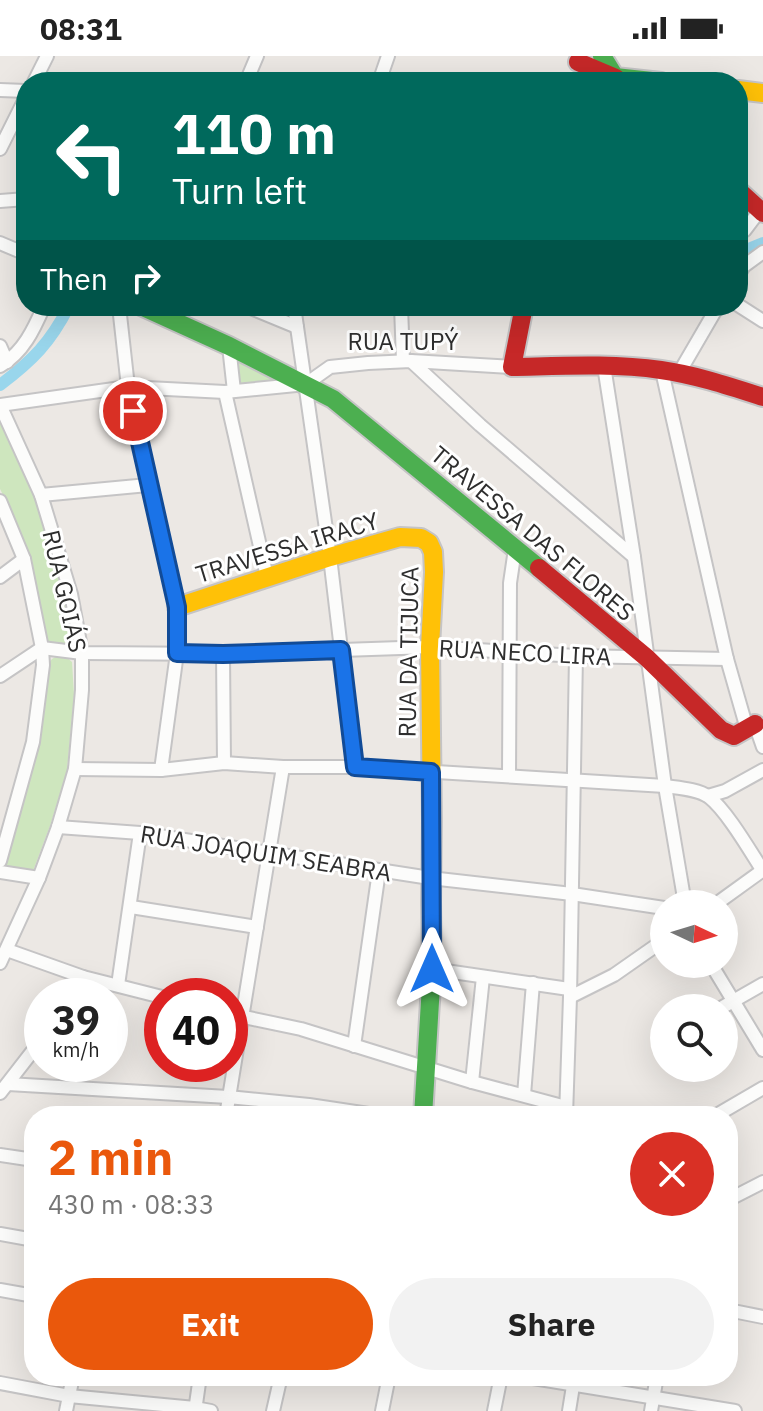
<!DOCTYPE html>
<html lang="en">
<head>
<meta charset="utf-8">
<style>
  :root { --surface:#fff; --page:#f2f2f2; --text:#222; --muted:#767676; --accent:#ea580c }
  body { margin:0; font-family:"IBM Plex Sans",sans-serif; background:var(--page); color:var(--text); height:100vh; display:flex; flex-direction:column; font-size:30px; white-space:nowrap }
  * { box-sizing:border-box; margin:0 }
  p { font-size:26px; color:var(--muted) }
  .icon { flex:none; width:44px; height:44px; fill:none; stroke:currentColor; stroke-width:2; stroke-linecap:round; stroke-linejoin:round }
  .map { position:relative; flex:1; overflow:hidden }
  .sheet { position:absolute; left:24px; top:1050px; width:714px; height:280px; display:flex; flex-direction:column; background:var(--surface); border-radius:32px; box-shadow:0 8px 32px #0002 }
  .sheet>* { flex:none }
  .hud { position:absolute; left:16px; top:16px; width:732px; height:244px; border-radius:32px; box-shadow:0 8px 32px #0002; background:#00695c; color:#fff; overflow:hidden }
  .needle { width:52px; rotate:94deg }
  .buttons { position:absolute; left:650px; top:834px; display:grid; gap:16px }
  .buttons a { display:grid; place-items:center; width:88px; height:88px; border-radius:50%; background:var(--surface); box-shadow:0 8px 32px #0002; font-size:40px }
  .speed { position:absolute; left:24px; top:922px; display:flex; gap:16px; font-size:40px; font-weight:700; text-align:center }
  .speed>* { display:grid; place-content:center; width:104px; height:104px; border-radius:50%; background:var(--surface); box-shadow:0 8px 32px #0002; line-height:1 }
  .speed small { font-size:20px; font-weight:400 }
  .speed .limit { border:12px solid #d22; background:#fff; color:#111 }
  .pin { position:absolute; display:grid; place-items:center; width:68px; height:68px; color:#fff; margin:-34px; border:4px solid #fff; border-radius:50%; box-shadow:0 2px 8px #0007 }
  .me { position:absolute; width:88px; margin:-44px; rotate:0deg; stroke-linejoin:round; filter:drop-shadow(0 0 6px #0008) }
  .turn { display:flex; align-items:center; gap:28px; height:168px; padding:0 24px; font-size:36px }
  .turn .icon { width:104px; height:104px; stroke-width:2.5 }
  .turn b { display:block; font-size:56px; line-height:68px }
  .then { display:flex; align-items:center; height:76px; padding:0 24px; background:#0003; gap:16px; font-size:30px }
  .round { display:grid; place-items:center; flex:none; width:84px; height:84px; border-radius:42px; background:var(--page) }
  .head { display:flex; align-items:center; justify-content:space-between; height:136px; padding:0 24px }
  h1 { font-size:48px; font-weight:700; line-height:60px; color:var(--accent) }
  .button { display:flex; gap:16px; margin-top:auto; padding:16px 24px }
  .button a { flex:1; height:92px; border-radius:48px; background:var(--accent); color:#fff; font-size:32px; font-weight:700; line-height:92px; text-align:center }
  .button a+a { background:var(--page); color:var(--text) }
  .status { display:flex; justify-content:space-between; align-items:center; height:56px; padding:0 40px; background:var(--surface); direction:ltr }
  .status svg { height:22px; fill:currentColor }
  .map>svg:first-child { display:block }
  .green { fill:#cee6be }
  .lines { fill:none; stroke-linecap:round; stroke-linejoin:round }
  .canal { stroke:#99d6ec; stroke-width:12 }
  .street-casing { stroke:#c5c4c5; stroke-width:16 }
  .fast-casing { stroke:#c5c4c5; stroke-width:22 }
  .slow-casing { stroke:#c5c4c5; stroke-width:22 }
  .jam-casing { stroke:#c5c4c5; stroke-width:22 }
  .street { stroke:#fcfcfb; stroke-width:12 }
  .fast { stroke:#4caf50; stroke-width:18 }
  .slow { stroke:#ffc107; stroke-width:18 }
  .jam { stroke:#c62828; stroke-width:18 }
  .route-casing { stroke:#114b97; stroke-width:20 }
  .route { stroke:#1a73e8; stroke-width:14 }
  .labels { text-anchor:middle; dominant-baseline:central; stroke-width:6; stroke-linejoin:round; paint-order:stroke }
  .street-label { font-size:24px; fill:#2e2e2e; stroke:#fff }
</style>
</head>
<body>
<div class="status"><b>08:31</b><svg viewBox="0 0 49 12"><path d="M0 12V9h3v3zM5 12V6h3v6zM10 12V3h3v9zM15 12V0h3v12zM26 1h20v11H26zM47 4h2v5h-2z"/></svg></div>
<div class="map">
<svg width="763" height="1355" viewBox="0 0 763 1355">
  <rect width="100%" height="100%" fill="#ece8e4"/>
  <g class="green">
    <polygon points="231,291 306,328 234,335"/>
    <polygon points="0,368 7,370 39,447 49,482 72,582 71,588 63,589 48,586 44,581 8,449 0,433"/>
    <polygon points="59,599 65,600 72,606 74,638 67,715 50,770 33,815 8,814 6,808 47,609 52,603"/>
  </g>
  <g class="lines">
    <g class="canal">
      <polyline points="738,194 746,194 763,187"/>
      <path d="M0,329C33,304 50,287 69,250"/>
    </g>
    <g class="street-casing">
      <g id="street">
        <polyline points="34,26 47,0"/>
        <polyline points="246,26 257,0"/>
        <polyline points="379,26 388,0"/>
        <polyline points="0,34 26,35"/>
        <polyline points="0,93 26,41"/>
        <polyline points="0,145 26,143"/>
        <polyline points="738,179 745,174 760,154 763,154"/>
        <polyline points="0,187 26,198"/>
        <polyline points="738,219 744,210 763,196"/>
        <polyline points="738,249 763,265"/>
        <polyline points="119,250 128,331 148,429 177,551 177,597 161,714"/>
        <polyline points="246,250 297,271"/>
        <polyline points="294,250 330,501 355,711"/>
        <polyline points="401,250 403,305"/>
        <polyline points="0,290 7,306"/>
        <polyline points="229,290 234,335"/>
        <polyline points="411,305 480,369 634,501"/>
        <path d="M0,310C23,297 34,273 44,250"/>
        <polyline points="604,310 634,501 665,730 685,848"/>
        <polyline points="662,315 727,603 747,673"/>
        <polyline points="679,317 718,250"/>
        <polyline points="225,336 267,521"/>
        <polyline points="0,349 41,439 71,538 82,597 82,634 75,713 58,771 39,822 0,907"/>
        <polyline points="0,349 128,331 225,336 306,328 330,311 368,307 411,305 512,311"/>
        <polyline points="41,439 148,429"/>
        <polyline points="0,445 24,503 42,592 43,609 33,686 0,805"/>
        <polyline points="0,521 24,503"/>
        <polyline points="42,592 82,597 223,598 430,591 576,600 727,603"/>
        <polyline points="223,598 224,707"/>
        <polyline points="0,620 42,592"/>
        <polyline points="755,668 763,691"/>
        <path d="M75,713L161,714L224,707L283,711H355L665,730C679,732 698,733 709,741C727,755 750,795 763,815"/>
        <polyline points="509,720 510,527 515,493"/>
        <polyline points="708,740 725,735 763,714"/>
        <polyline points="58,771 140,777 430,822 572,838 664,852"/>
        <polyline points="0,816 39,822"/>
        <polyline points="716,848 763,814"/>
        <polyline points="131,851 257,871"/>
        <polyline points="7,894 83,921 162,941"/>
        <polyline points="711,908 763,994"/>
        <polyline points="432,913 569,933"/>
        <polyline points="118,929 140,777"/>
        <polyline points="71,940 83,921"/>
        <polyline points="570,941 614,919 664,884"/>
        <polyline points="721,952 763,928"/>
        <polyline points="230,958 301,973 472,1026 566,1051"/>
        <polyline points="354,990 379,815"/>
        <polyline points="472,1026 483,921"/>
        <polyline points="8,1028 228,1041 309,1049 382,1060"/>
        <polyline points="0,1037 42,983"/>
        <polyline points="524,1039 533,927"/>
        <polyline points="226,1060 283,711"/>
        <polyline points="566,1060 570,941 576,600"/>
        <polyline points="715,1060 763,1032"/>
        <polyline points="0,1099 34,1104"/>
        <polyline points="728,1144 763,1126"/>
        <polyline points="0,1178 34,1184"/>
        <polyline points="0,1234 34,1240"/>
        <polyline points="728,1254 763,1261"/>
        <polyline points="521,1320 735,1355"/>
        <polyline points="0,1327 69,1340 195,1352 211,1355"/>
        <polyline points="66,1355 73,1320"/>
        <polyline points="195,1355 200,1320"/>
        <polyline points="273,1355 281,1320"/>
        <polyline points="382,1355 389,1320"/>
        <polyline points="494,1355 501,1320"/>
        <polyline points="569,1355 573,1330"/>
        <polyline points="651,1355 657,1320"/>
      </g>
    </g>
    <g class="fast-casing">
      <g id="fast">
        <polyline points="602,0 615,21 661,26"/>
        <polyline points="141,250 229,290 333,343 539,512"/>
        <polyline points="423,1060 432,913 431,846"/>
      </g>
    </g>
    <g class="slow-casing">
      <g id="slow">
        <polyline points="738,34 763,37"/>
        <polyline points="177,551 330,501 400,481 421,482 429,487 433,496 434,516 430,591 432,765 431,846"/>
      </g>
    </g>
    <g class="jam-casing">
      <g id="jam">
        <polyline points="578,6 616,22"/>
        <polyline points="738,134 763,157"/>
        <path d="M524,250L512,311C561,310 612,307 661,314C696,319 729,330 763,341"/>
        <polyline points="539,512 647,602 721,674 734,680 755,668"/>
      </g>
    </g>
    <use href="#street" class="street"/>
    <use href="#fast" class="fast"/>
    <use href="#slow" class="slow"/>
    <use href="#jam" class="jam"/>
  </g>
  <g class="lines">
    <g class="route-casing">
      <polyline id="route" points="133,355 177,551 177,597 223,598 341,594 355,711 431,716 432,913"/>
    </g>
    <use href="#route" class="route"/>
  </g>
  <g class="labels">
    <g class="street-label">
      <text x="403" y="285">RUA TUPÝ</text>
      <text transform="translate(533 477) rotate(40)">TRAVESSA DAS FLORES</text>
      <text transform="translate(287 491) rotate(-17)">TRAVESSA IRACY</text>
      <text transform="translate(65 535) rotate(77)">RUA GOIÁS</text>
      <text transform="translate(408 596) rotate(-89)">RUA DA TIJUCA</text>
      <text transform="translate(525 596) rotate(3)">RUA NECO LIRA</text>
      <text transform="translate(266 797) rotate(9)">RUA JOAQUIM SEABRA</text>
    </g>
  </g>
</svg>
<div class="buttons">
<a><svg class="needle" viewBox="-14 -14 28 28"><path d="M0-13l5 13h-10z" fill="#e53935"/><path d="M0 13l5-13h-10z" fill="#767676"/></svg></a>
<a><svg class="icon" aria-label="search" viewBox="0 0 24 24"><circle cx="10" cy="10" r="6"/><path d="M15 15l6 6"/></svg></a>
</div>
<div class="speed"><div>39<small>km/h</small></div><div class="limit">40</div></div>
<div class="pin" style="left:133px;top:355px;background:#d93025"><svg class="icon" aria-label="arrive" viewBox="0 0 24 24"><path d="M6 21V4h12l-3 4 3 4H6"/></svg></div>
<svg class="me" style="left:432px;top:913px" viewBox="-20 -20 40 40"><path d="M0-17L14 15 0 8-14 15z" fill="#1a73e8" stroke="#fff" stroke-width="4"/></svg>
<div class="hud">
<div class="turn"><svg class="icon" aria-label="left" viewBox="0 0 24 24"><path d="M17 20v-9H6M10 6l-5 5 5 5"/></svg><div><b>110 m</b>Turn left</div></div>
<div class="then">Then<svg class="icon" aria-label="right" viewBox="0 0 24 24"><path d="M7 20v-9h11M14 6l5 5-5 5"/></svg></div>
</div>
<section class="sheet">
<div class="head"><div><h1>2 min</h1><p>430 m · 08:33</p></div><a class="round" style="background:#d93025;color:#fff"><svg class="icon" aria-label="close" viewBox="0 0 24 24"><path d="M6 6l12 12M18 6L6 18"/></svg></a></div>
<div class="button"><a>Exit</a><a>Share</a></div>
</section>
</div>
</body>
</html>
